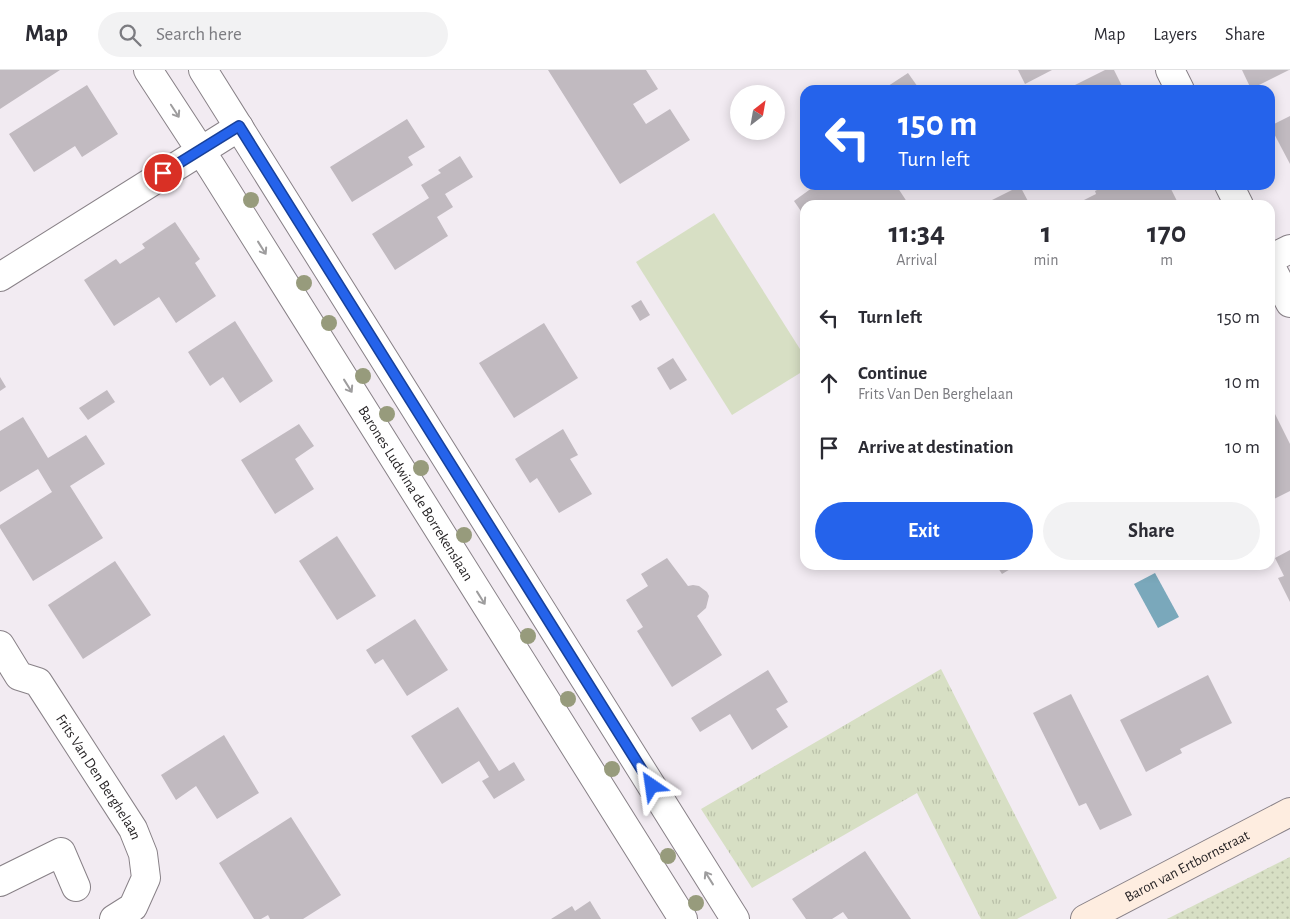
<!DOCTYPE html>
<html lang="en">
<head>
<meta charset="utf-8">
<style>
  :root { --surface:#fff; --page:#f2f2f3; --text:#2b2b33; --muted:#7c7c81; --line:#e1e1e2; --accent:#2563eb }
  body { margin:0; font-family:"Alegreya Sans",sans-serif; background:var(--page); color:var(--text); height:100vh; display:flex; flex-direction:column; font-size:19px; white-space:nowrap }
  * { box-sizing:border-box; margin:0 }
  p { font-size:16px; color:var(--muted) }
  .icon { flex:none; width:28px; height:28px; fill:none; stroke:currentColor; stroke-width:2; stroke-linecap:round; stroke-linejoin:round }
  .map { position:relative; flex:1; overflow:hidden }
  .panel { position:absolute; left:800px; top:130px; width:475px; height:370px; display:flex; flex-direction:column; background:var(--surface); border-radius:15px; box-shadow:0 2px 12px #0003 }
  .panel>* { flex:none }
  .banner { position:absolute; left:800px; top:15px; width:475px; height:105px; border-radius:15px; box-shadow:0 2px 12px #0003; background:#2563eb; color:#fff; overflow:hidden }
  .needle { width:32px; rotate:31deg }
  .fabs { position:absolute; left:730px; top:15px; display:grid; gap:10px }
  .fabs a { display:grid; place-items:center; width:55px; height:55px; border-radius:50%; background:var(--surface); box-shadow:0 2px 12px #0003; font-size:25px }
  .pin { position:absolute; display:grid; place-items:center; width:42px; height:42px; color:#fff; margin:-21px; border:2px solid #fff; border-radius:50%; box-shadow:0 1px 5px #0007 }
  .me { position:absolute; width:55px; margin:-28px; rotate:328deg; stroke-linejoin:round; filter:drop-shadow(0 0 4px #0008) }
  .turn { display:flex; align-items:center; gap:18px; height:105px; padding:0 15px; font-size:22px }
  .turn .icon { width:65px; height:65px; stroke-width:2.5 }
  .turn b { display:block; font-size:35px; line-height:42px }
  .eta { display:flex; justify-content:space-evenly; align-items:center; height:85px; text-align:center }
  .eta b { font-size:30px; font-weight:700; line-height:35px }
  .primary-button { display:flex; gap:10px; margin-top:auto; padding:10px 15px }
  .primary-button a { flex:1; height:58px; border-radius:30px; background:var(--accent); color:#fff; font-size:20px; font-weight:700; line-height:58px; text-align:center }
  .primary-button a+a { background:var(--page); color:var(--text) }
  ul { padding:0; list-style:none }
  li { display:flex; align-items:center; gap:15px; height:65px; padding:0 15px }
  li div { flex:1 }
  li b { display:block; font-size:19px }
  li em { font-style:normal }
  header { display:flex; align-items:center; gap:30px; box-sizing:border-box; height:70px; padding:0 25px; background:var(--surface); border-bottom:1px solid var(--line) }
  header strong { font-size:24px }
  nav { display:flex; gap:28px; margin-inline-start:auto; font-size:18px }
  .search { width:350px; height:45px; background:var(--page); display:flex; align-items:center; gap:12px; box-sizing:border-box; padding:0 18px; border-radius:28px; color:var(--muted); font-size:19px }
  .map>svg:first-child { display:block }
  .grass { fill:url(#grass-tufts) }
  .park { fill:url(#park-dots) }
  .garden { fill:#d7dfc4 }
  .water { fill:#7aa8bb }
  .building { fill:#c1bac0 }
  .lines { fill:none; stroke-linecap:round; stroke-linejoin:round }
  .street-casing { stroke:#888187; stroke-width:30 }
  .secondary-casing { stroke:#888187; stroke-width:30 }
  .street { stroke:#fff; stroke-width:28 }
  .secondary { stroke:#feede0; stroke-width:28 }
  .tree { fill:#979b7c }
  .oneway { stroke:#9e9d9e }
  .route-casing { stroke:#184099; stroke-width:12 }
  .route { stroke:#2563eb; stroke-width:9 }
  .labels { text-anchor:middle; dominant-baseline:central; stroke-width:5; stroke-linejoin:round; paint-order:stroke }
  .street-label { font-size:15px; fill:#282527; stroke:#fff }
</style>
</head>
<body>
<header>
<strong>Map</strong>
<div class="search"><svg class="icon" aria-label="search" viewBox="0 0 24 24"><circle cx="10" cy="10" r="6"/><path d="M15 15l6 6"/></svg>Search here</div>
<nav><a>Map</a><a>Layers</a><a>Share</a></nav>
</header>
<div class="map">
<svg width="1290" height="849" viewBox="0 0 1290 849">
  <defs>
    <pattern id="grass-tufts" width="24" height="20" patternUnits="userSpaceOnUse" patternTransform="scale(1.25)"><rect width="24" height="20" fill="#d7dfc4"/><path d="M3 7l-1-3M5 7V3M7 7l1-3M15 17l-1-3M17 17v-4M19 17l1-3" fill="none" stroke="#b9bfa8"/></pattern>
    <pattern id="park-dots" width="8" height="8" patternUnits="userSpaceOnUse" patternTransform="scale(1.25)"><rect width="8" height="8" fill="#d7dfc4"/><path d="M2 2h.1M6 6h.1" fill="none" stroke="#b9bfa8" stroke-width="1.8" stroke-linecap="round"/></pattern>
  </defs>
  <rect width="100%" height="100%" fill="#f2ebf2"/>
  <polygon class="grass" points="941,599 1057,828 1017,849 981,849 917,723 752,818 701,739"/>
  <polygon class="park" points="1290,787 1290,849 1167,849"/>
  <polygon class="garden" points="714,143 805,287 805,300 732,345 636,192"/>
  <polygon class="water" points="1155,503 1179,547 1158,558 1134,514"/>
  <g class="building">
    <polygon points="0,0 60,0 0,39"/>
    <polygon points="548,0 646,0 658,19 633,34 646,54 670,39 690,70 620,114"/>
    <polygon points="1018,0 1052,0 1025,14"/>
    <polygon points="1105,0 1114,0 1124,20 1065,20"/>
    <polygon points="1242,0 1289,0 1251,19"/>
    <polygon points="908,3 920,20 882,20"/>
    <polygon points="87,15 118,64 82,87 75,76 34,102 9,64"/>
    <polygon points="1290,46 1290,94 1270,56"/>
    <polygon points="407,49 425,77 408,87 413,95 352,132 330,97"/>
    <polygon points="460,86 473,107 445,124 453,137 437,147 448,166 395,200 372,164 429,128 421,115 441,103 438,100"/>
    <polygon points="816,115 896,115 909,135 805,135 805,147 794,131"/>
    <polygon points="1107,115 1169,115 1179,135 1074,135 1096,124 1095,121"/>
    <polygon points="1020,116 1030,135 993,135 990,131"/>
    <polygon points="175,152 200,189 195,193 216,226 176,253 159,227 114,256 84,210 116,189 120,194 145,178 142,174"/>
    <polygon points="641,230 650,245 640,251 631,236"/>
    <polygon points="235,251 273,311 240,333 223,307 210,316 188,282"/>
    <polygon points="544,253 578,308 514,348 479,293"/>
    <polygon points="673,288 687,310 670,320 657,298"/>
    <polygon points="0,307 6,317 0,321"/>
    <polygon points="107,320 115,332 88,350 79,338"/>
    <polygon points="1270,334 1290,374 1290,421 1270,431"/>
    <polygon points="23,347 48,388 86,365 105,394 70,416 103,468 33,511 0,458 0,455 52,422 38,399 0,422 0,361"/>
    <polygon points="299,354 314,376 295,389 314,419 275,444 241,390"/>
    <polygon points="563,359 578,385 570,389 592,424 559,443 537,408 530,413 515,389"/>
    <polygon points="337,466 376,526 337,550 299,491"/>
    <polygon points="1290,480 1290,532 1278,508 1284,506 1275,488"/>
    <polygon points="667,488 688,516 693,515 699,516 707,522 709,526 706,538 697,546 722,585 672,617 637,561 643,557 626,530 648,516 641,504"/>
    <polygon points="115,491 151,545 83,589 48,535"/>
    <polygon points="996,495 1017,495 1002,504"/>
    <polygon points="415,549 448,600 407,626 383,589 375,594 366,580"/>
    <polygon points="768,600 788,632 776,639 788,657 752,680 730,644 700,662 691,648"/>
    <polygon points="1208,605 1232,653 1180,679 1182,683 1146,702 1120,650"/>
    <polygon points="1071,624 1132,745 1100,760 1086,733 1079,736 1033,643"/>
    <polygon points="458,637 499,701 514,692 525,710 494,729 482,711 489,707 479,691 442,714 411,666"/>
    <polygon points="224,665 259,723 217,749 196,716 176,730 161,705"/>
    <polygon points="291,747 341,825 303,849 270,849 268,845 261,849 254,849 219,793"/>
    <polygon points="865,781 911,849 848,849 843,842 832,849 806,849 792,829"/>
    <polygon points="590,831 601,849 551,849 572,836 575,841"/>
  </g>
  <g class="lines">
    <g class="street-casing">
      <g id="street">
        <path id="s1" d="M148,0L212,98L683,849"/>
        <polyline points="203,0 735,849"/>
        <polyline points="1170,0 1180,20"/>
        <polyline points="1229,115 1239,135"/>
        <polyline points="1270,189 1290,179"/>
        <polyline points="1270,195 1290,233"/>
        <polyline points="0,207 239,57"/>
        <path id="s2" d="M0,575L19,606L38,612L133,759L143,784L146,808L133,837L114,849"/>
        <polyline points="0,812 61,782 76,817"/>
      </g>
    </g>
    <g class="secondary-casing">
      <g id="secondary">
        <path id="s3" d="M1085,849L1290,742"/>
      </g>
    </g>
    <use href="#street" class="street"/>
    <use href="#secondary" class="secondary"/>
  </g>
  <g class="tree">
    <circle cx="251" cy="130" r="8"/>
    <circle cx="304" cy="213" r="8"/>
    <circle cx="329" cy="253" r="8"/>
    <circle cx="363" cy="306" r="8"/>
    <circle cx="387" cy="344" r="8"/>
    <circle cx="421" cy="398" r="8"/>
    <circle cx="464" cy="465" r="8"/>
    <circle cx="528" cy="566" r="8"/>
    <circle cx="568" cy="629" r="8"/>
    <circle cx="612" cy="699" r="8"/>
    <circle cx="668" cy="786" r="8"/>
    <circle cx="696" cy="833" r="8"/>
  </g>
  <defs><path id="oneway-shaft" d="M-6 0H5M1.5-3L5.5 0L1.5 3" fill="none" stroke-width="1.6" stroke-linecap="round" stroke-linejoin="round" transform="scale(1.25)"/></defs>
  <g class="oneway">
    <use href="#oneway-shaft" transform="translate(175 41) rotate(57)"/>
    <use href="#oneway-shaft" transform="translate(262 178) rotate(58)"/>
    <use href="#oneway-shaft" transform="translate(348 316) rotate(58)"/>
    <use href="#oneway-shaft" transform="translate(481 528) rotate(58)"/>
    <use href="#oneway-shaft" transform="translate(709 808) rotate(-122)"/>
  </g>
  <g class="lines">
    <g class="route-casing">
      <polyline id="route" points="163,103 239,56 652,716"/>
    </g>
    <use href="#route" class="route"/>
  </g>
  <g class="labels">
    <g class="street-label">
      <text stroke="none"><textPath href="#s1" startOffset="501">Barones Ludwina de Borrekenslaan</textPath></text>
      <text stroke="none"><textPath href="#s2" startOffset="169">Frits Van Den Berghelaan</textPath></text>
      <text stroke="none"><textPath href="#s3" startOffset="115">Baron van Ertbornstraat</textPath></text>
    </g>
  </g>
</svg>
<div class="fabs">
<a><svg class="needle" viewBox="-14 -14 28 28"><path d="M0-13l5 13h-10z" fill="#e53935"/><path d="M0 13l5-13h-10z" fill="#7c7c81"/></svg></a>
</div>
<div class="pin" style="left:163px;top:103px;background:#d93025"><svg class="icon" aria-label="arrive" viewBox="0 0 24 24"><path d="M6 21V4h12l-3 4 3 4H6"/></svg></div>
<svg class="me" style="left:652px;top:716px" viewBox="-20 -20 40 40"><path d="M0-17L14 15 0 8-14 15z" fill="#2563eb" stroke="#fff" stroke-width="4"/></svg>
<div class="banner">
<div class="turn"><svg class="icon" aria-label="left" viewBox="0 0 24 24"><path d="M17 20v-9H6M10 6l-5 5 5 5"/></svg><div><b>150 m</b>Turn left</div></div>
</div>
<section class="panel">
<div class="eta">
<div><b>11:34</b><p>Arrival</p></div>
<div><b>1</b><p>min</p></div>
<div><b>170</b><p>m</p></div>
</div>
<ul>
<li><svg class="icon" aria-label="left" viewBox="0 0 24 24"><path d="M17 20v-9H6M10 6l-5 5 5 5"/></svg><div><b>Turn left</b></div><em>150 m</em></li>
<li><svg class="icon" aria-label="ahead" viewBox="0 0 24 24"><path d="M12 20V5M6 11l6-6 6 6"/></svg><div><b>Continue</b><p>Frits Van Den Berghelaan</p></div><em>10 m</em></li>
<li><svg class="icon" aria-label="arrive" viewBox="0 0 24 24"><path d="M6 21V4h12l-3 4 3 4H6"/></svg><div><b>Arrive at destination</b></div><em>10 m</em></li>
</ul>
<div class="primary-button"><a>Exit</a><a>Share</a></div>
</section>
</div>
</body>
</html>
